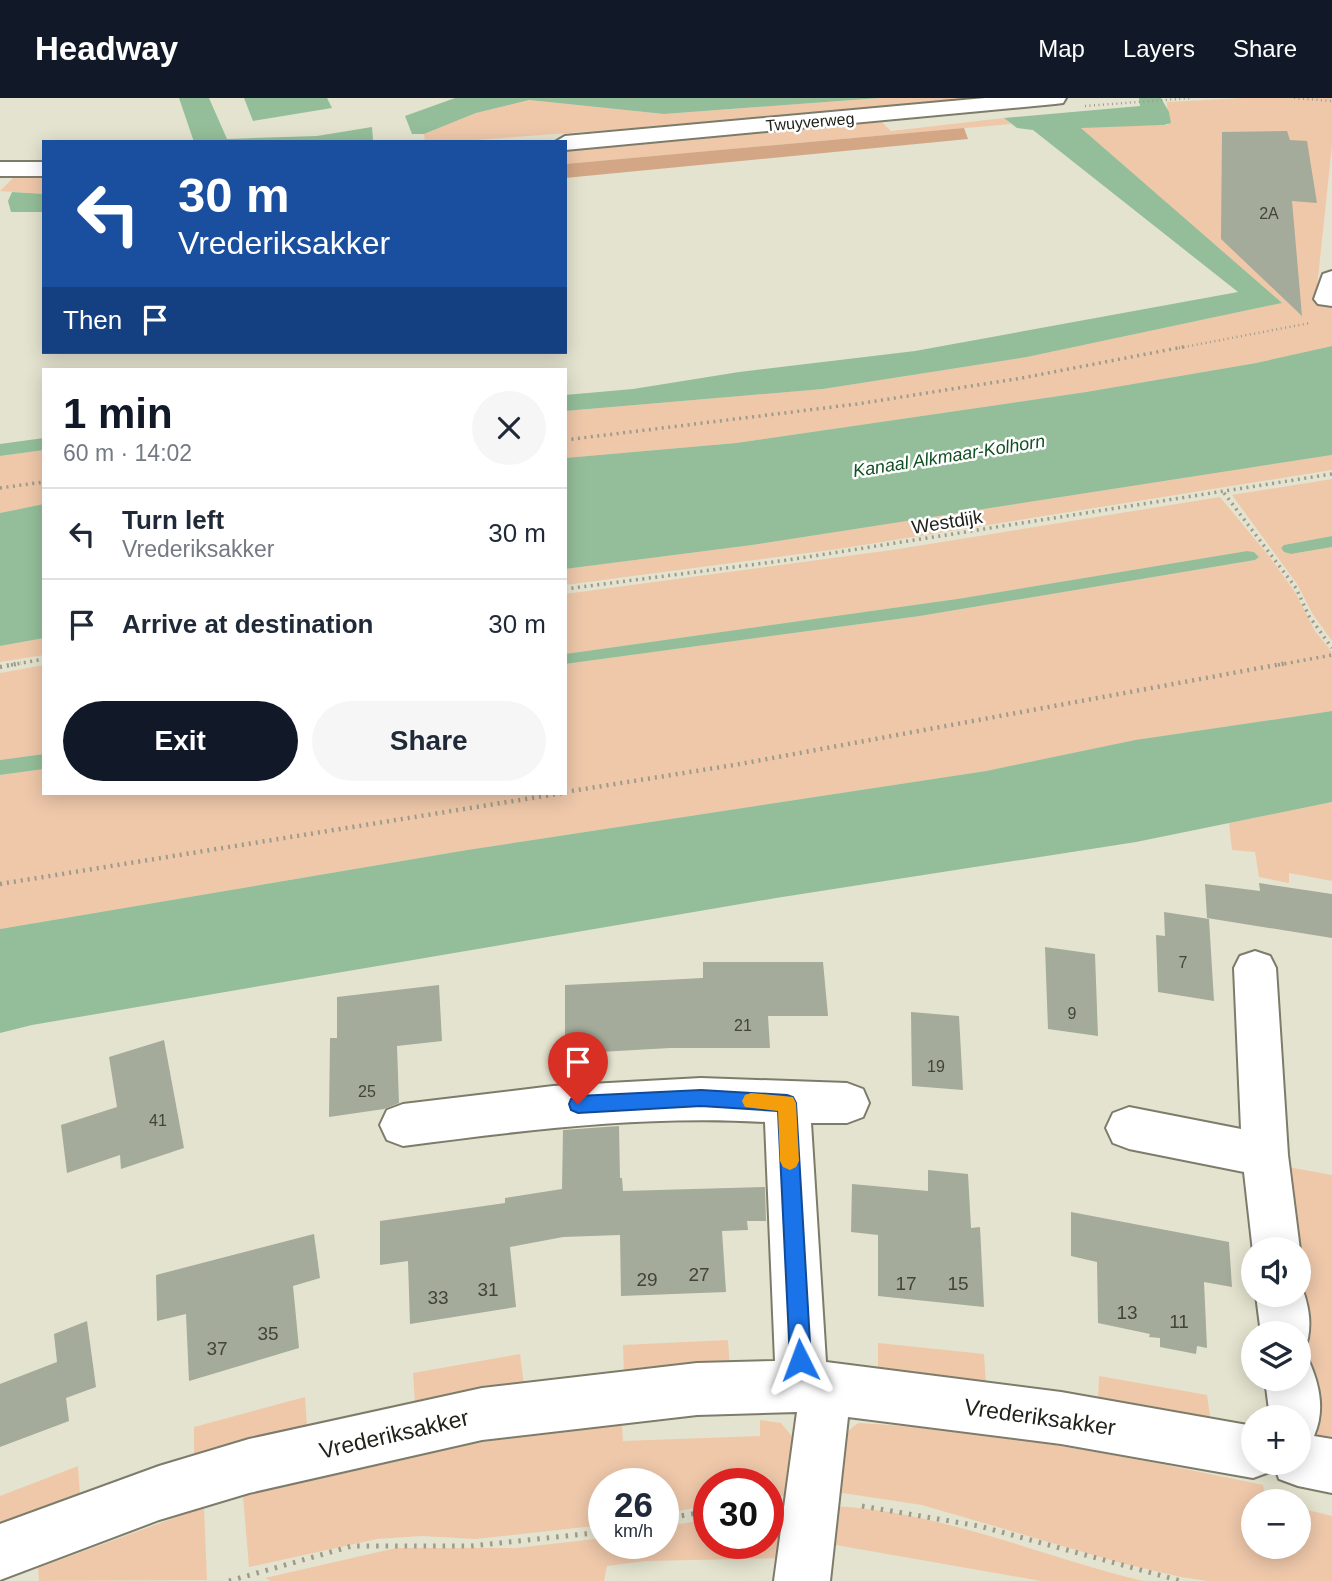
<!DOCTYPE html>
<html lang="en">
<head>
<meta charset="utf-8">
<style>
  :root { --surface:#fff; --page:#f6f6f7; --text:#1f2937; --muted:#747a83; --line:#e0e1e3; --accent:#111827 }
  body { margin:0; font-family:Arial,sans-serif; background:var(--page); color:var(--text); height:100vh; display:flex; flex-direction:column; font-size:26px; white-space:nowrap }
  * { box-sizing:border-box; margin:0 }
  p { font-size:23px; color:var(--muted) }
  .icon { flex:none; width:38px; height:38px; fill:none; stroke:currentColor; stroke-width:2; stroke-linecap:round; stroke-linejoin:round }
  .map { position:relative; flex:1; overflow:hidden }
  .side { position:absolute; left:42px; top:270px; width:525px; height:427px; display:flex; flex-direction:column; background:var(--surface); border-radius:0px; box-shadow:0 4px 18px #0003 }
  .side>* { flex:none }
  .hud { position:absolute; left:42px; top:42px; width:525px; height:214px; border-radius:0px; box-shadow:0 4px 18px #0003; background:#1a4fa0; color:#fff; overflow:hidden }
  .controls { position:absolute; left:1241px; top:1139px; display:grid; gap:14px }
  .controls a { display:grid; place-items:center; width:70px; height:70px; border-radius:50%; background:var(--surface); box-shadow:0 4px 18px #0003; font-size:35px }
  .speed { position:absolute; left:588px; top:1370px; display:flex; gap:14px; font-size:35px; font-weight:700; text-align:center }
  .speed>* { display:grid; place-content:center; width:91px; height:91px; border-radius:50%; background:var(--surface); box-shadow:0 4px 18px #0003; line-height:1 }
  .speed small { font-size:18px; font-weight:400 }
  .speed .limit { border:10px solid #d22; background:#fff; color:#111 }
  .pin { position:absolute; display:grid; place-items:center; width:60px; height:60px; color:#fff; margin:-72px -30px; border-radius:50% 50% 50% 0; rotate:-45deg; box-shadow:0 0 7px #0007 }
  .pin .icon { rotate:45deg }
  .me { position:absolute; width:77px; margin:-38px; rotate:357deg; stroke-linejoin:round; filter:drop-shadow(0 0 5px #0008) }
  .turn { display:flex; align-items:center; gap:24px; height:147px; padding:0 21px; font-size:32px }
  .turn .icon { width:91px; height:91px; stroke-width:2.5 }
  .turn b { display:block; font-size:49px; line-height:60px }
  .then { display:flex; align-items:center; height:66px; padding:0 21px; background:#0003; gap:14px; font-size:26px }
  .round { display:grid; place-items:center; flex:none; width:74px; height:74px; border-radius:37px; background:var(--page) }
  .head { display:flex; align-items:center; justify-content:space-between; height:119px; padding:0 21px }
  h1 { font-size:42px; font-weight:600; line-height:52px; color:var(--accent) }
  .cta { display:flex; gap:14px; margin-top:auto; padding:14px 21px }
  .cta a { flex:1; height:80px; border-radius:42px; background:var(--accent); color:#fff; font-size:28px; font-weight:600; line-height:80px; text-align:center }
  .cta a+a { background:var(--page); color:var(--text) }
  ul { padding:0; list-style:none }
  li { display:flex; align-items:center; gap:21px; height:91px; padding:0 21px; border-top:2px solid var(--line) }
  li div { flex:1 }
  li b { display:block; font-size:26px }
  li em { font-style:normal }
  header { display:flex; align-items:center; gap:42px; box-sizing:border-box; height:98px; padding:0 35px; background:var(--accent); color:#fff }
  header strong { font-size:33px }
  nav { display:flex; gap:38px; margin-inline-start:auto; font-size:24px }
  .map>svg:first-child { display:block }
  .green { fill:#efc8aa }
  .forest { fill:#d3a785 }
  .water { fill:#94be99 }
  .building { fill:#a4ab9a }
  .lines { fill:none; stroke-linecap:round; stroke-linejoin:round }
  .minor-casing { stroke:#7d7c6b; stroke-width:4 }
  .path-far3 { stroke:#9c9b8c; stroke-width:2.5; stroke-dasharray:1 3.5; stroke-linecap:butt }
  .path-far2 { stroke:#9c9b8c; stroke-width:3.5; stroke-dasharray:2 4.5; stroke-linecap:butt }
  .path-far1 { stroke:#9c9b8c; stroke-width:4.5; stroke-dasharray:2 5; stroke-linecap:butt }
  .path { stroke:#9c9b8c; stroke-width:5; stroke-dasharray:2.5 7; stroke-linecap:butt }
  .minor { fill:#fff; fill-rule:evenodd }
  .route { fill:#1a73e8; stroke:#114b97; stroke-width:2 }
  .slow { fill:#f59e0b }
  .labels { text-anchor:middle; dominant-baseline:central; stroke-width:5; stroke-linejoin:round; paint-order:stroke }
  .far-street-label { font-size:16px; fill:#22221b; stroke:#fff }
  .number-label { font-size:16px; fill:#42443b }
  .far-water-label { font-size:18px; font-style:italic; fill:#105021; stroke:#fff }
  .street-label { font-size:19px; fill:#22221b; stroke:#fff }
  .near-number-label { font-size:19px; fill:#42443b }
  .near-street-label { font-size:23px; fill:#22221b; stroke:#fff }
</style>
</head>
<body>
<header>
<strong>Headway</strong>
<nav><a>Map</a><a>Layers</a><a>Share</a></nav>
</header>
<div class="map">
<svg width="1332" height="1483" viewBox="0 0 1332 1483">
  <rect width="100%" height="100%" fill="#e4e3cf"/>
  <g class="green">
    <polygon points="880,0 986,0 730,23 448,44 425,44 424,36 476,15 529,2 664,16"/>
    <polygon points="1244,0 1332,0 1332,47 1316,199 1332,202 1332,248 1256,265 1086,294 736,345 565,360 565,313 823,291 1027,259 1281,205 1080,29 1168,27 1167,4"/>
    <polygon points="1004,20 1011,26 565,66 565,52 882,24 891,33"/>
    <polygon points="44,77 44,96 0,93 15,78"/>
    <polygon points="44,352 44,406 0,415 0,358"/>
    <polygon points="1332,357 1332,372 838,451 565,487 565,471 752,447"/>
    <polygon points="1332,381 1332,438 1284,447 1281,450 1284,454 1291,456 1332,449 1332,543 1312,515 1297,486 1232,397"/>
    <polygon points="1220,399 1269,458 1295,494 1315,533 1332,554 1332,613 1135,642 986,673 467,752 0,831 0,677 44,671 44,695 565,695 565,566 920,518 1255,462 1259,459 1254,454 1247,453 957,501 565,556 565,496 892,452"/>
    <polygon points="44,540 44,557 0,564 0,548"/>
    <polygon points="44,567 44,656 0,662 0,575"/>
    <polygon points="1332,704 1332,783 1289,775 1289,785 1259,779 1255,754 1232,752 1229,725"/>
    <polygon points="1288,1069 1332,1077 1332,1351 1316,1341"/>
    <polygon points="728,1242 730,1271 624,1277 623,1247"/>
    <polygon points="878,1245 984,1256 986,1286 878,1275"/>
    <polygon points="520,1256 524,1287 415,1304 413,1275"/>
    <polygon points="1099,1278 1207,1297 1211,1325 1098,1304"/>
    <polygon points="305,1299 307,1328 194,1360 194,1329"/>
    <polygon points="760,1322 781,1325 794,1341 790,1397 768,1399 768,1386 709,1386 709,1407 663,1416 663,1386 604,1386 604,1427 475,1441 422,1438 377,1441 249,1469 243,1398 413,1356 500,1341 622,1327 623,1343 760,1338"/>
    <path d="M859,1325C996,1333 1129,1359 1263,1387L1266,1403L1253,1404V1449H1298L1299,1410L1332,1418V1483H1207L1181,1479L1121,1465L922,1407L836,1394C839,1370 835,1337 859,1325Z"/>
    <polygon points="78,1368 80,1397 0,1429 0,1398"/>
    <path d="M833,1408C940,1413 1040,1458 1143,1483H1041L830,1446Z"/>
    <polygon points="204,1409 207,1482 39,1483 38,1470"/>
    <polygon points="787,1411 781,1460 646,1463 607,1468 604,1483 271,1483 265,1480 396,1450 516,1450 604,1440 604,1446 663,1446 663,1429 709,1421 709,1446 768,1446 768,1412"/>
  </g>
  <polygon class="forest" points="964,30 968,41 565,80 565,66"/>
  <g class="water">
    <polygon points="179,0 209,0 227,41 317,38 372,29 373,42 194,44"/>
    <polygon points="244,0 327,0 332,10 253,23"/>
    <polygon points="455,0 880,0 664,16 529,2 476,15 424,36 412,36 405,18"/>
    <polygon points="1139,0 1161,0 1169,14 1171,25 1164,27 1081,30 1282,205 1027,259 823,291 565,313 565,297 633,291 739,274 915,253 1238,194 1033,32 1017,30 1004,20 1140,8"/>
    <polygon points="12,94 44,96 44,114 11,114 8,103"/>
    <polygon points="1332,248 1332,357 752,447 565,471 565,360 736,345 1086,294 1256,265"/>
    <polygon points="44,340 44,352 0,358 0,346"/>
    <polygon points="44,406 44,540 0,548 0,415"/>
    <polygon points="1332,438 1332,449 1291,456 1284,454 1281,450 1284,447"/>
    <polygon points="1247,453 1254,454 1259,459 1255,462 920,518 565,566 565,556 957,501"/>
    <polygon points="1332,613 1332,704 1136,744 776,800 32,927 0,935 0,831 467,752 986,673 1135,642"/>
    <polygon points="44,656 44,671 0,677 0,662"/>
  </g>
  <g class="building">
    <polygon points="1287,33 1290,42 1307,43 1317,105 1292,103 1302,218 1221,141 1222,34"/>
    <polygon points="1259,785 1332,796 1332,840 1207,820 1205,786 1260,793"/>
    <polygon points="1164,814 1209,821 1214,903 1158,894 1156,837 1165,838"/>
    <polygon points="1045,849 1095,856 1098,938 1048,931"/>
    <polygon points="703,864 823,864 828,918 768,918 770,950 670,950 565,956 565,887 703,880"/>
    <polygon points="439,887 442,943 397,948 399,1005 384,1011 329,1019 330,940 337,940 337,899"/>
    <polygon points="911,914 959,918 963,992 912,988"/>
    <polygon points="164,942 184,1050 121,1071 120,1057 67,1075 61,1027 117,1009 109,959"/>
    <polygon points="619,1028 620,1080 622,1080 623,1093 765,1089 766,1123 747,1123 748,1132 722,1133 726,1194 621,1198 620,1137 563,1139 510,1149 516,1209 410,1226 408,1163 380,1167 380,1123 505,1105 505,1100 562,1091 563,1032"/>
    <polygon points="928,1072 968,1076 971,1130 980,1129 984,1209 878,1198 878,1137 851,1134 852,1086 928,1093"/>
    <polygon points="1071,1114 1229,1144 1232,1189 1204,1184 1207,1250 1197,1248 1196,1256 1160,1249 1160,1240 1149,1239 1150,1236 1098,1225 1097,1164 1071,1158"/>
    <polygon points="314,1136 320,1180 293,1188 299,1250 189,1283 186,1216 157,1223 156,1177"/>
    <polygon points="87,1223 96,1289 66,1300 69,1323 0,1349 0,1286 57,1264 54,1236"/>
  </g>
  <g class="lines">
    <g class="minor-casing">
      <g id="minor">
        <polygon points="985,0 1066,0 1063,5 1055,6 565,52 565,44 555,44 565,38"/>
        <rect x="0" y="64" width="44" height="14"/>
        <polygon points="1332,173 1332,208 1318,206 1314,201 1323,176"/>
        <polygon points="1255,853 1270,858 1276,870 1288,1057 1300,1152 1298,1156 1298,1152 1253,1152 1253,1154 1244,1074 1129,1051 1113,1045 1106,1030 1113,1015 1129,1009 1241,1031 1234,870 1240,858"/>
        <path d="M701,980L847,985L863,991L869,1005L863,1019L847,1025H811L826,1264L1061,1294L1253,1328V1365H1298V1320H1270L1265,1281H1298V1259L1309,1263C1320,1288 1325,1313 1314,1338L1332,1341V1395L1298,1388L1279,1381L1274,1367L1272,1373L1253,1380L1061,1346L848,1319L830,1483H774L797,1314L697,1317L482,1342L249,1395L159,1422L0,1482V1426L159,1368L249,1341L482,1290L697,1265L775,1263L765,1024C644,1017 524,1032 403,1048L387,1042L380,1027L387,1012L403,1006L553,988Z"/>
        <path d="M1298,1180C1309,1205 1314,1228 1304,1254L1298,1256V1236H1261L1256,1197H1298Z"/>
      </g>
    </g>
    <g class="path-far3">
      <polyline points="1294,0 1332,3"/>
      <polyline points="1085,8 1191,0"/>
      <polyline points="1179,250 1310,225"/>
    </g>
    <g class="path-far2">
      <polyline points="565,342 857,306 1022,280 1188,248"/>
      <polyline points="0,390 44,384"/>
      <polyline points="1224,395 1296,490 1309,518 1332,550"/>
      <polyline points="565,491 788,462 1332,376"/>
      <polyline points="11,567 44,561"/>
      <polyline points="1278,567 1332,557"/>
    </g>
    <g class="path-far1">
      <polyline points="0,569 21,565"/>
      <polyline points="565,694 740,666 1287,565"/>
      <polyline points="0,786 563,695"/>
    </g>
    <g class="path">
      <polyline points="862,1408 979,1428 1181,1483"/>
      <polyline points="663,1421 709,1413"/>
      <polyline points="229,1483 352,1448 471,1448 604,1434"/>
    </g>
    <use href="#minor" class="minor"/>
  </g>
  <polygon class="route" points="701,992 787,997 793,999 796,1005 811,1262 808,1270 800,1273 793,1270 790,1262 778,1013 701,1008 578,1015 571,1012 569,1006 571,1001 578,998"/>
  <polygon class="slow" points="751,995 793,999 796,1005 799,1063 796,1069 790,1072 783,1069 780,1063 778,1013 745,1009 742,1003 745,997"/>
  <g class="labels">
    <g class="far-street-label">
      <text transform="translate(810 24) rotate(-5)">Twuyverweg</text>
    </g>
    <g class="number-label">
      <text x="1269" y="115">2A</text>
      <text x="1183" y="864">7</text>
      <text x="1072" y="915">9</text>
      <text x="743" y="927">21</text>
      <text x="936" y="968">19</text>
      <text x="367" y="993">25</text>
      <text x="158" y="1022">41</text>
    </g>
    <g class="far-water-label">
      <text transform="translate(949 358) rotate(-9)">Kanaal Alkmaar-Kolhorn</text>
    </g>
    <g class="street-label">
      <text transform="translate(947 424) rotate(-9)">Westdijk</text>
    </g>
    <g class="near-number-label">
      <text x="699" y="1176">27</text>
      <text x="647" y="1181">29</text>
      <text x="906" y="1185">17</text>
      <text x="958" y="1185">15</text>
      <text x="488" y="1191">31</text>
      <text x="438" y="1199">33</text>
      <text x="1127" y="1214">13</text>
      <text x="1179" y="1223">11</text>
      <text x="268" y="1235">35</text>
      <text x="217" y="1250">37</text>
    </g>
    <g class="near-street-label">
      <text transform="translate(1040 1319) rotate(8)">Vrederiksakker</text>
      <text transform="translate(394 1336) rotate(-13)">Vrederiksakker</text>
    </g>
  </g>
</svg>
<div class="controls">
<a><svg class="icon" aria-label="sound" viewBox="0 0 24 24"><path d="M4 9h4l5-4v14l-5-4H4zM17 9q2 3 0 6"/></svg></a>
<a><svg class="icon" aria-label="layers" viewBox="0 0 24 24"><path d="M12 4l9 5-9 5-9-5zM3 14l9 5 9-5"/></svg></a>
<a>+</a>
<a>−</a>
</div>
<div class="speed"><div>26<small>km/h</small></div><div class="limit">30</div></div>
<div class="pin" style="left:578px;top:1006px;background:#d93025"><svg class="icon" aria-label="arrive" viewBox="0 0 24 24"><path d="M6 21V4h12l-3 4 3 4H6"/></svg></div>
<svg class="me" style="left:800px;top:1262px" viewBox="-20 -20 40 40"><path d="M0-17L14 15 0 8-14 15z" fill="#1a73e8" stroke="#fff" stroke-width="4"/></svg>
<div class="hud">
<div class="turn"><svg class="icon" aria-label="left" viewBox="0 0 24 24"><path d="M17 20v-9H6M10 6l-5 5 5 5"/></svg><div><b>30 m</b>Vrederiksakker</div></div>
<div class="then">Then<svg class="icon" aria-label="arrive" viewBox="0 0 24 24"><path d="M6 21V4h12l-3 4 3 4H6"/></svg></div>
</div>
<section class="side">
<div class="head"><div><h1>1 min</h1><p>60 m · 14:02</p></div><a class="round"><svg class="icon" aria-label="close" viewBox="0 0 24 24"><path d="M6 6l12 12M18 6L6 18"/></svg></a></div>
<ul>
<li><svg class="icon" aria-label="left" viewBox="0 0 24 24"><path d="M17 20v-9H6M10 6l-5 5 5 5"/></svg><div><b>Turn left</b><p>Vrederiksakker</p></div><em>30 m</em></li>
<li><svg class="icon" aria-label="arrive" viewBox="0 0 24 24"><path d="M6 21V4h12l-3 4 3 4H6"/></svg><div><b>Arrive at destination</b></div><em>30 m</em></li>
</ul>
<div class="cta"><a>Exit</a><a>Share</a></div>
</section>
</div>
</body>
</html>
